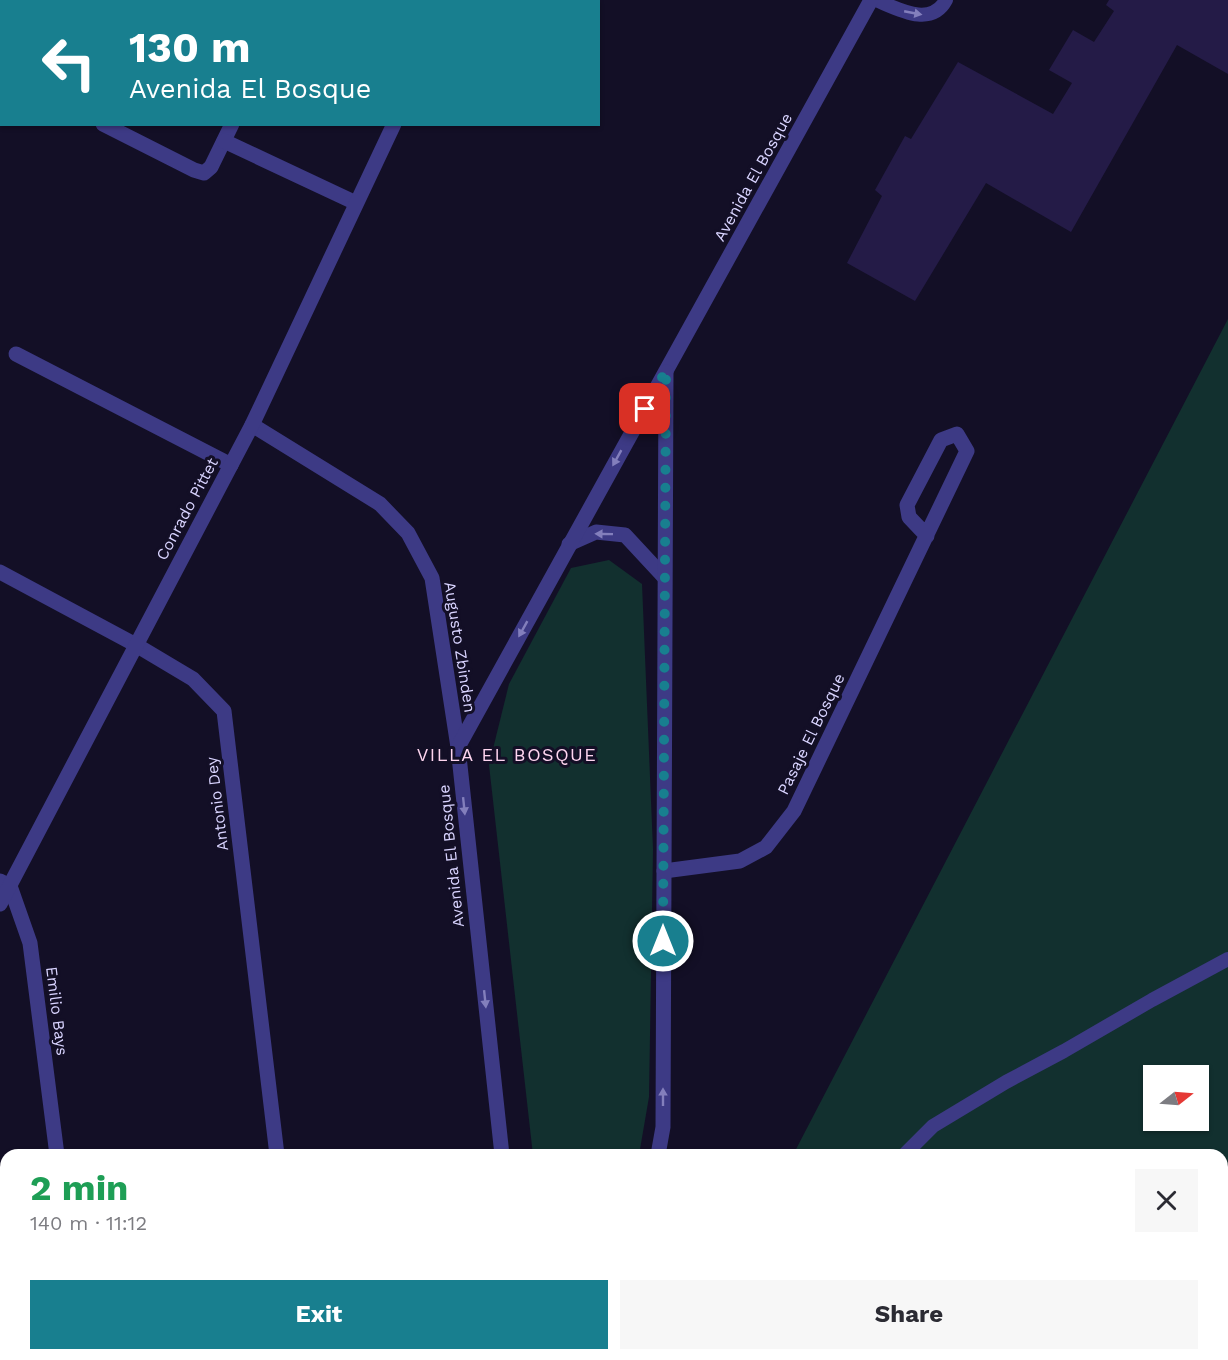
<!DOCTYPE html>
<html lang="en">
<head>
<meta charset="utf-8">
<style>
  :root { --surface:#fff; --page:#f7f7f7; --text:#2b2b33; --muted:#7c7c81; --accent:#187f8f }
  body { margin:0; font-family:"Work Sans",sans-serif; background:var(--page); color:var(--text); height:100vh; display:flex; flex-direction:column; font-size:22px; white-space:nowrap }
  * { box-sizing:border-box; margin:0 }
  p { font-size:20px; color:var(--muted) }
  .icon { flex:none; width:33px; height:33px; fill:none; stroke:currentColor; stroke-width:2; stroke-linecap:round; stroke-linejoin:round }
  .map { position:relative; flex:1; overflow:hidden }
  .sheet { position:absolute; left:0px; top:1149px; width:1228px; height:212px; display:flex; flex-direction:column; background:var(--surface); border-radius:18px 18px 0 0; box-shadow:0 2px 4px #0004 }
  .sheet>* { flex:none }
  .banner { position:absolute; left:0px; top:0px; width:600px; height:126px; box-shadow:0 2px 4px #0004; background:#187f8f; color:#fff; overflow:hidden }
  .needle { width:39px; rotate:73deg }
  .controls { position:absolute; left:1143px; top:1065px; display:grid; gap:12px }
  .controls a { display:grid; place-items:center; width:66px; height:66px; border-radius:0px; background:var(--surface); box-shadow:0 2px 4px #0004; font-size:30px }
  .pin { position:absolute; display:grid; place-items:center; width:51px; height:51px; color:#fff; margin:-26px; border-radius:12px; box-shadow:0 3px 9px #0006 }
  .me { position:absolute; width:66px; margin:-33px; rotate:0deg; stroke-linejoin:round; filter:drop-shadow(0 0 4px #0008) }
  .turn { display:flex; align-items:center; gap:21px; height:126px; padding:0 30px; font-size:27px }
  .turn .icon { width:78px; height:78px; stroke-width:2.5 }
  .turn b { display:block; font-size:42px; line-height:51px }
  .round { display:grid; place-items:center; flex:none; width:63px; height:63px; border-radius:0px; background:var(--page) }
  .summary { display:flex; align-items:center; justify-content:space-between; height:102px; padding:0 30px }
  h1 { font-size:36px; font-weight:700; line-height:45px; color:#1e9e55 }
  .primary-button { display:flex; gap:12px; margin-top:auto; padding:12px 30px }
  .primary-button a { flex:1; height:69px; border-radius:0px; background:var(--accent); color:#fff; font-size:24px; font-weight:700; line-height:69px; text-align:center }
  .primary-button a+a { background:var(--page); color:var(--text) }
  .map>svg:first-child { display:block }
  .green { fill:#12302f; fill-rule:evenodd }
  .building { fill:#241b47 }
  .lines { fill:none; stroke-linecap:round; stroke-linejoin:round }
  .lane { stroke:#3d3a85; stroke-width:14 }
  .street { stroke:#3d3a85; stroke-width:15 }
  .oneway { fill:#837fbc }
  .route { stroke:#187f8f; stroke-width:10; stroke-dasharray:0 18 }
  .labels { text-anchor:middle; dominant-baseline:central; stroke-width:6; stroke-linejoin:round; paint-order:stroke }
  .street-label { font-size:16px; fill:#d9d4ff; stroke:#130f26 }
  .neighbourhood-label { font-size:18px; letter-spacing:1.5px; fill:#ffd6f0; stroke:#130f26 }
</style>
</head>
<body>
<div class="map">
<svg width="1228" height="1360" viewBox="0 0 1228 1360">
  <rect width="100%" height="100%" fill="#130f26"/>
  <g class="green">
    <path d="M1228,319V1180L1223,1192L1222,1155H793ZM1154,1076H1198V1120H1154Z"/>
    <polygon points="609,560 642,584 653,849 649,1097 639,1155 533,1155 489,765 509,684 571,568"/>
    <polygon points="546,1355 546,1354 577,1355 574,1360 545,1360"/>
    <polygon points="689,1355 689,1354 1151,1355 1148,1360 686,1360"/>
  </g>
  <polygon class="building" points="1109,0 1228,0 1228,74 1177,45 1071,232 986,183 915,301 847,263 882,196 875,190 905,136 911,139 958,62 1053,114 1072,83 1049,70 1073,30 1094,42 1114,11 1106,5"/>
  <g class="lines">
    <g class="lane">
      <path d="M876,0C898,9 931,28 946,0"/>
      <polyline points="904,1155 933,1126 1006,1082 1064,1051 1152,1000 1228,959"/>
      <polyline points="672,1360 675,1354"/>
    </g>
    <g class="street">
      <polyline points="455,2 456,0"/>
      <polyline points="0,71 2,72"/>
      <polyline points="103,124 194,170 204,173 211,167 232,124"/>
      <polyline points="224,141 356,203"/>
      <polyline points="16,354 231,465"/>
      <polyline points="252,425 380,504 408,533 432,578 458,747 502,1155"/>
      <polyline points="569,544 596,532 625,535 664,577"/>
      <polyline points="0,572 136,645 193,679 224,711 277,1155"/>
      <polyline points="458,747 871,0"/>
      <polyline points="664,871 740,861 766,847 794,811 967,451 957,434 941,440 907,505 909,517 927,536"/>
      <polyline points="0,881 10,886 30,943 57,1155"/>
      <polyline points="0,904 252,425 394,124"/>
      <polyline points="658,1155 663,1127 666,372"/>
      <polyline points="0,1307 6,1310"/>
      <polyline points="89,1354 100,1360"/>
      <polyline points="25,1360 28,1354"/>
      <polyline points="285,1360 286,1354"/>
      <polyline points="514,1360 514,1354"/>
      <polyline points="590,1360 592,1354"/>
    </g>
  </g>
  <defs><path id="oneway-solid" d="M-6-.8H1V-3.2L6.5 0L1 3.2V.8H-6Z" transform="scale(1.5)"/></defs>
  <g class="oneway">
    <use href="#oneway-solid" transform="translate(913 13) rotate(11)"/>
    <use href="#oneway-solid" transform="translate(617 458) rotate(119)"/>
    <use href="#oneway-solid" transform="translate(604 534) rotate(-179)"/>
    <use href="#oneway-solid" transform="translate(523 629) rotate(119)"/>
    <use href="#oneway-solid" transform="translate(464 806) rotate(84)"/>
    <use href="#oneway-solid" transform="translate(485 999) rotate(84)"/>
    <use href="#oneway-solid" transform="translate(663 1097) rotate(-90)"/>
  </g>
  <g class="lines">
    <polyline class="route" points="645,409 666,370 663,941"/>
  </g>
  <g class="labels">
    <g class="street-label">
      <text transform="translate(753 177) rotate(-61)">Avenida El Bosque</text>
      <text transform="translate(187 509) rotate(-62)">Conrado Pittet</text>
      <text transform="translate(460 647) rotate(81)">Augusto Zbinden</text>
      <text transform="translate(811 734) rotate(-64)">Pasaje El Bosque</text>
      <text transform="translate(217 804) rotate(-97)">Antonio Dey</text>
      <text transform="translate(451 856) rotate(-96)">Avenida El Bosque</text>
      <text transform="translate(57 1011) rotate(83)">Emilio Bays</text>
    </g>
    <g class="neighbourhood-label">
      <text x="507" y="754">VILLA EL BOSQUE</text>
    </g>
  </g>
</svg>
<div class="controls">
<a><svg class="needle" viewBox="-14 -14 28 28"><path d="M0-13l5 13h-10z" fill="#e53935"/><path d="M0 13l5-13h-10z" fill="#7c7c81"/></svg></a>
</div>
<div class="pin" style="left:645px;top:409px;background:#d93025"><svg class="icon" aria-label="arrive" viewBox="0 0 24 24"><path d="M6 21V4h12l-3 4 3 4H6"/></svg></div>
<svg class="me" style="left:663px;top:941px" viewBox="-20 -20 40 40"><circle r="17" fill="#187f8f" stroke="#fff" stroke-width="3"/><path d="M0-11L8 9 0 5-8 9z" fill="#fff"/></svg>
<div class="banner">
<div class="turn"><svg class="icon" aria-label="left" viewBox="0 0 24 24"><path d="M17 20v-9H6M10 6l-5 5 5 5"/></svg><div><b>130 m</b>Avenida El Bosque</div></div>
</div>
<section class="sheet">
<div class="summary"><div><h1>2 min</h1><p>140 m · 11:12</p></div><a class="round"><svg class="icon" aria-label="close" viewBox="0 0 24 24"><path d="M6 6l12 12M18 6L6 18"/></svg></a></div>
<div class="primary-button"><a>Exit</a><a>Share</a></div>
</section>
</div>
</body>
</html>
